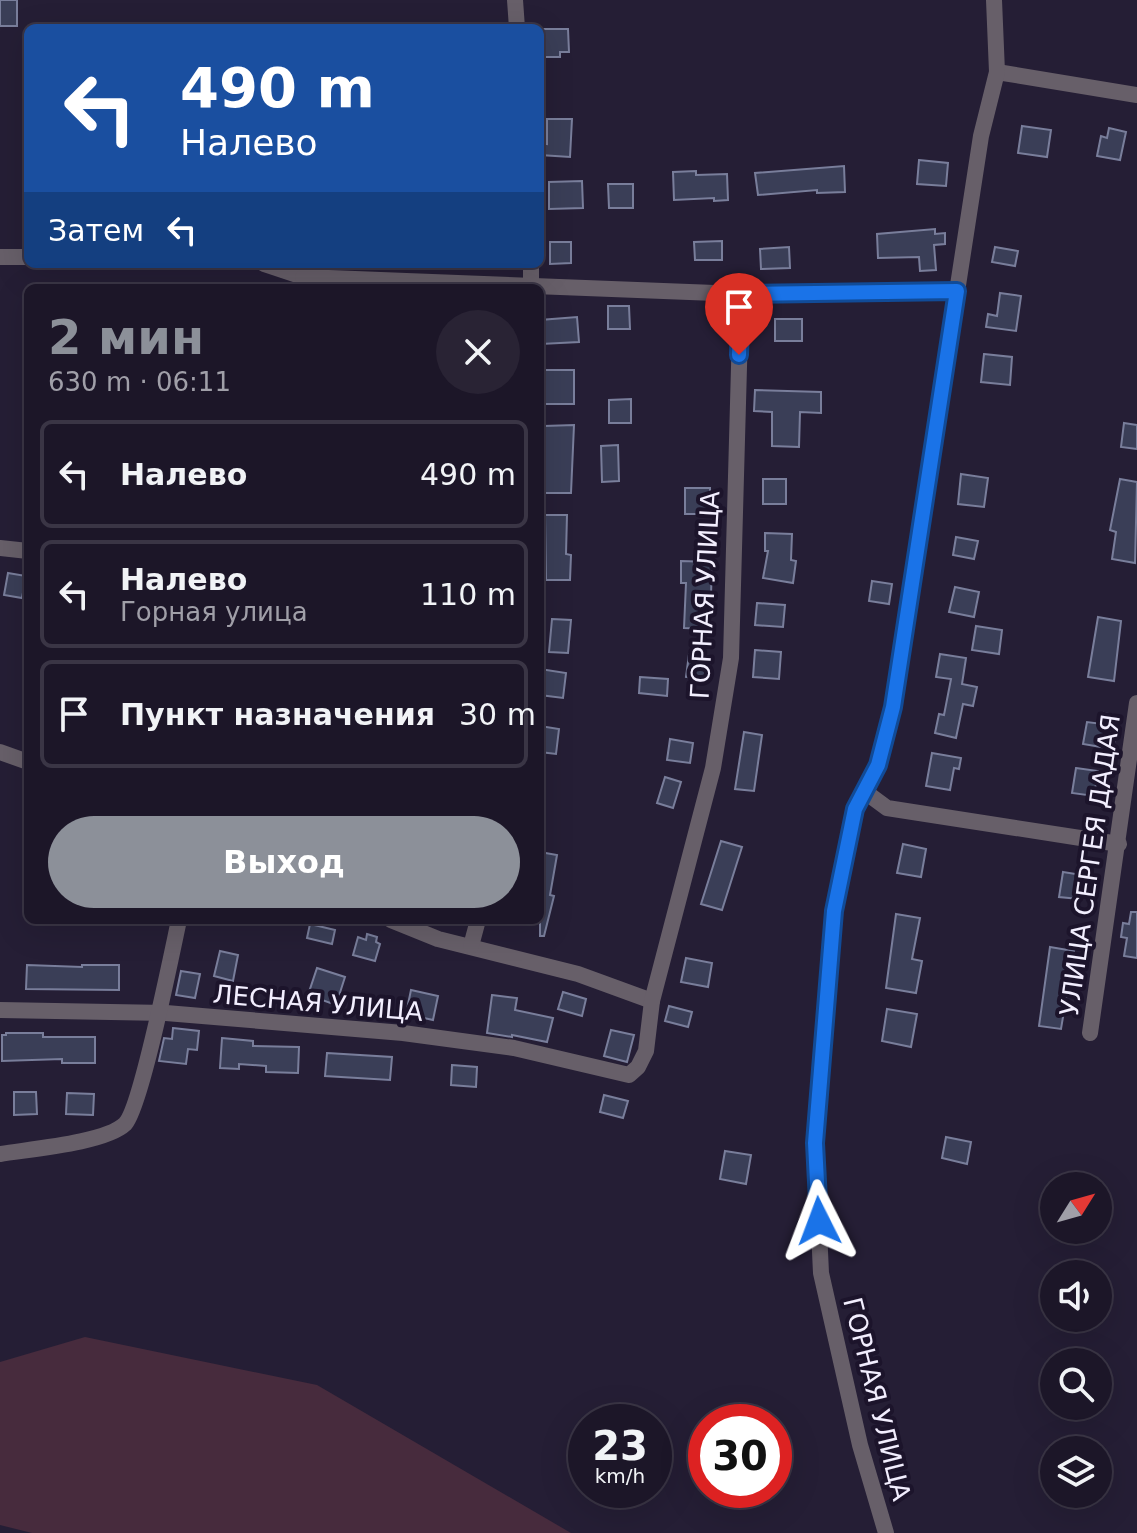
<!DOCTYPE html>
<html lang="ru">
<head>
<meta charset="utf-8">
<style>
  :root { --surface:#1c1628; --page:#292334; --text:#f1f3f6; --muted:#a09fa8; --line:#3a3545; --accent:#8c9099 }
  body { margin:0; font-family:"DejaVu Sans",sans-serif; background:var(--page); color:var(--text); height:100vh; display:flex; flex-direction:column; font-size:30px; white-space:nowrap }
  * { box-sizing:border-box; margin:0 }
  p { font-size:26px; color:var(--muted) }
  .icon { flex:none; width:44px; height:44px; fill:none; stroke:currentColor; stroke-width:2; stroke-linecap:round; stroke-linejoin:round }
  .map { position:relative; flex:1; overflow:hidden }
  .details { position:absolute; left:24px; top:284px; width:520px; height:640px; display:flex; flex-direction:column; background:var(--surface); border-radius:12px; box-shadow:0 8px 32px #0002,0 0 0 2px var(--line) }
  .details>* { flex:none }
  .top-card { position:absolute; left:24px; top:24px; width:520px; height:244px; border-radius:12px; box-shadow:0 8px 32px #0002,0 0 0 2px var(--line); background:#1a4fa0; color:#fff; overflow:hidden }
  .needle { width:52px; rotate:53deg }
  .fabs { position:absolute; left:1040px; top:1172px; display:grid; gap:16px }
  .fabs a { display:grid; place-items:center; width:72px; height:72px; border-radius:50%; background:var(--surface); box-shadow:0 8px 32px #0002,0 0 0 2px var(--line); font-size:40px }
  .speed { position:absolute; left:568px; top:1404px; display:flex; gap:16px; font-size:40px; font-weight:700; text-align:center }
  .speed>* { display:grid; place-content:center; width:104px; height:104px; border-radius:50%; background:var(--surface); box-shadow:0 8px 32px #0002,0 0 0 2px var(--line); line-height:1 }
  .speed small { font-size:20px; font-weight:400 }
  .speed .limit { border:12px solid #d22; background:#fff; color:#111 }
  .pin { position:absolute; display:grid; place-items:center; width:68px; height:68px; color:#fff; margin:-82px -34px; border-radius:50% 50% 50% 0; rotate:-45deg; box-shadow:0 0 8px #0007 }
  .pin .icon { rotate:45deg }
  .me { position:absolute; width:88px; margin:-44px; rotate:357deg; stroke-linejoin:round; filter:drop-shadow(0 0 6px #0008) }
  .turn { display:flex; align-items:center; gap:28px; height:168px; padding:0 24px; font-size:36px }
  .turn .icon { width:104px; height:104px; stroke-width:2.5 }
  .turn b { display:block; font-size:56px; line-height:68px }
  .then { display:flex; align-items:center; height:76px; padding:0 24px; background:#0003; gap:16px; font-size:30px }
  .round { display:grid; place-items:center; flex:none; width:84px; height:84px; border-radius:42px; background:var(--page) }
  .head { display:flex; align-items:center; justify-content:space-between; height:136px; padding:0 24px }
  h1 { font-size:48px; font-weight:700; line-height:60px; color:var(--accent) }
  .primary-button { display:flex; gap:16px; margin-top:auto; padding:16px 24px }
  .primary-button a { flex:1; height:92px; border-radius:48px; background:var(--accent); color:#fff; font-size:32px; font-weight:700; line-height:92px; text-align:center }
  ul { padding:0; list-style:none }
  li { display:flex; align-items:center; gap:24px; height:108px; margin:0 16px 12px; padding:0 8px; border:4px solid var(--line); border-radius:12px }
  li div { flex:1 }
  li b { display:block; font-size:30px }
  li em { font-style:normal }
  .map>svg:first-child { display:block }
  .green { fill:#472b3d }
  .building { fill:#3a3e57; stroke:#797e9b; stroke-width:2 }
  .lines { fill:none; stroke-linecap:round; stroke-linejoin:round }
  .minor { stroke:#675f69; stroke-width:16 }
  .route-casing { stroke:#114b97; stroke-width:20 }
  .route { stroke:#1a73e8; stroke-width:14 }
  .labels { text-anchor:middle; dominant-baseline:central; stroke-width:8; stroke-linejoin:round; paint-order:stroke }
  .street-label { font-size:26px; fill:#f2eefe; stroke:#1c142b }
</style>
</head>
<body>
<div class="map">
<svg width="1137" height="1533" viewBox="0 0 1137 1533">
  <rect width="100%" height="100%" fill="#251e35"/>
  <polygon class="green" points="85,1337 317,1385 571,1533 32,1533 0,1525 0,1362"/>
  <g class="building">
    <rect x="0" y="0" width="17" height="26"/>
    <polygon points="540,29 568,29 569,52 560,52 560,57 540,57"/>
    <polygon points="547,119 572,119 570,157 540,155 540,143 547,144"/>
    <polygon points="1022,126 1051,130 1047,157 1018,153"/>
    <polygon points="1109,128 1126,132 1120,160 1097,156 1101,136 1107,138"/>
    <polygon points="919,160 948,163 946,186 917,184"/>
    <polygon points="844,166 845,192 817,193 817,190 758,195 755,173"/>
    <polygon points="696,171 696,175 727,174 728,200 714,201 714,198 674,200 673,172"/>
    <polygon points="582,181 583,208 549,209 549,182"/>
    <polygon points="608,184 633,184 633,208 609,208"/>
    <polygon points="935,229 935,234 945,233 945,244 934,245 936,270 920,271 919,257 878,258 877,234"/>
    <polygon points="722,241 722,260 695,260 694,242"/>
    <polygon points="550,242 571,242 571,263 550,264"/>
    <polygon points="789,247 790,268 761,269 760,249"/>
    <polygon points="995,247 1018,251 1015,266 992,262"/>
    <polygon points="1000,293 1021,296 1016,331 986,327 988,314 997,316"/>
    <polygon points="608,306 629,306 630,329 608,329"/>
    <polygon points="577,317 579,342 541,344 540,320"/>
    <rect x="775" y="319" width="27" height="22"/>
    <polygon points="984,354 1012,357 1010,385 981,382"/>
    <rect x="541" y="370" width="33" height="34"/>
    <polygon points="755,390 821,392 821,413 800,412 799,447 772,446 772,412 754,411"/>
    <polygon points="631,399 631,423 609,423 609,400"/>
    <polygon points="1124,423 1137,425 1137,449 1121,447"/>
    <polygon points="574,425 571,493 543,493 544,426"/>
    <polygon points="618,445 619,481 602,482 601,446"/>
    <polygon points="961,474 988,478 984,507 958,504"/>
    <rect x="763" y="479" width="23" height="25"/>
    <polygon points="1120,479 1137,482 1135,563 1112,559 1116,532 1110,530"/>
    <rect x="685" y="488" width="25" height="26"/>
    <polygon points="545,515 567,515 566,554 571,555 570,580 546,580"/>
    <polygon points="765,533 792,534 791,560 796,561 793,583 763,578 768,551 765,551"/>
    <polygon points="956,537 978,541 974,559 953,555"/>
    <polygon points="681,561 712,562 710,629 684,628 686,583 681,583"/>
    <polygon points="8,573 26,576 22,598 4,595"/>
    <polygon points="872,581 892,584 889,604 869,601"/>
    <polygon points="955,587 979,592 974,617 949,612"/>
    <polygon points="757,603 785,605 783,627 755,625"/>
    <polygon points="1098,617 1121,621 1114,681 1088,677"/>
    <polygon points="552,619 571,620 568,653 549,652"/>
    <polygon points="976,626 1002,630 999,654 972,650"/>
    <polygon points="755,650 781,652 779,679 753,677"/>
    <polygon points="689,654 711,656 708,680 686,677"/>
    <polygon points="940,654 966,658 962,684 977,687 973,706 963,704 956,738 935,733 939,714 944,715 951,679 936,677"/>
    <polygon points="540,669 566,673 563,698 540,695"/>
    <polygon points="640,677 668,679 667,696 639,693"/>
    <polygon points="1104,713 1119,716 1113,749 1083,744 1087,722 1102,724"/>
    <polygon points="540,726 559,729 556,754 540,752"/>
    <polygon points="744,732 762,735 754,791 735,789"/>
    <polygon points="670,739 693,743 690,763 667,760"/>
    <polygon points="932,753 961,758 959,769 954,768 950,790 926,786"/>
    <polygon points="1076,768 1098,771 1094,796 1072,793"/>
    <polygon points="665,777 681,782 673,808 657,803"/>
    <polygon points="721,841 742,847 722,910 701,904"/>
    <polygon points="903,844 926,849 921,877 897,873"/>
    <polygon points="540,852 557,855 550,895 554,896 544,936 540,936"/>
    <polygon points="1063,872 1082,875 1079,899 1059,897"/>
    <polygon points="1131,912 1137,912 1137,958 1124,956 1127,938 1121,937 1123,923 1129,924"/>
    <polygon points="896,914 920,918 912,959 922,961 916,993 886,988"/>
    <polygon points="310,924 335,930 332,944 307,938"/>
    <polygon points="367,934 377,937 376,942 380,944 375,961 353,955 358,937 366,940"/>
    <polygon points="1050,947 1074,951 1061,1029 1039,1026"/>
    <polygon points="220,951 238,955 233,981 214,976"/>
    <polygon points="686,958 712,963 708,987 681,982"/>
    <polygon points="27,965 82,967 82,965 119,965 119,990 26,989"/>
    <polygon points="317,968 345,977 336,1005 308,995"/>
    <polygon points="181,971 200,974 195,998 176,995"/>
    <polygon points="411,990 438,996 433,1020 406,1014"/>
    <polygon points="563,992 586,999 582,1016 558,1009"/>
    <polygon points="492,995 517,998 515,1010 553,1018 547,1042 512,1035 512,1037 487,1033"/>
    <polygon points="669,1006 692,1012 688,1027 665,1021"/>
    <polygon points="887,1009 917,1014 911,1047 882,1041"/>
    <polygon points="173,1028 199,1031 197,1050 188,1049 186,1064 159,1061 164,1038 172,1039"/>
    <polygon points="611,1030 634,1035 627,1062 604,1056"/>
    <polygon points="6,1033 43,1033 43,1037 95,1037 95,1063 62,1063 62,1059 2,1061 2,1035 6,1035"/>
    <polygon points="222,1038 253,1041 253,1046 299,1047 298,1073 266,1072 266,1066 239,1064 239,1069 220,1068"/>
    <polygon points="327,1053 392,1057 390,1080 325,1076"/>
    <polygon points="452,1065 477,1067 476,1087 451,1085"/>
    <polygon points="14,1092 36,1092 37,1114 14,1115"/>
    <polygon points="67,1093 94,1094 93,1115 66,1114"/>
    <polygon points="604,1095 628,1101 623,1118 600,1112"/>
    <polygon points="946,1137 971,1142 967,1164 942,1158"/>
    <polygon points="725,1151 751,1155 746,1184 720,1179"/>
  </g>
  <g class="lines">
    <g class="minor">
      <polyline points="515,0 517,28"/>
      <polyline points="997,72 1137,95"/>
      <polyline points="0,257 28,257"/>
      <polyline points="264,264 303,277 302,286"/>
      <polyline points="303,277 741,294 957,291"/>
      <polyline points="531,288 531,264"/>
      <polyline points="0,548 28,551"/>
      <polyline points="0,752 28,762"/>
      <polyline points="864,791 887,808 1119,844"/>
      <polyline points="391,920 438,939 578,974 652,1001"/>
      <polyline points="471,946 478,920"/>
      <polyline points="0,1010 166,1013 403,1033 514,1048 629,1075 638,1067 646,1051 652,1001 713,768 731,658 741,294"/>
      <polyline points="1090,1033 1137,703"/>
      <path d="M0,1154C30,1149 105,1143 125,1124C141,1108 172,952 179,920"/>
      <polyline points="886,1533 860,1445 821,1273 815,1143 834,911 855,809 878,765 893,707 981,136 997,72 994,0"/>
    </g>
  </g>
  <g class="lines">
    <g class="route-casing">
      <polyline id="route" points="739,355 741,294 957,291 893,707 878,765 855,809 834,911 815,1143 819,1221"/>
    </g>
    <use href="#route" class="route"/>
  </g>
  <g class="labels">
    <g class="street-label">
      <text transform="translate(705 595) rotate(-87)">ГОРНАЯ УЛИЦА</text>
      <text transform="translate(1090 865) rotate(-82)">УЛИЦА СЕРГЕЯ ДАДАЯ</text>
      <text transform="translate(318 1003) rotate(5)">ЛЕСНАЯ УЛИЦА</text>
      <text transform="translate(877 1399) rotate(76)">ГОРНАЯ УЛИЦА</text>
    </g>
  </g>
</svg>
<div class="fabs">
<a><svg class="needle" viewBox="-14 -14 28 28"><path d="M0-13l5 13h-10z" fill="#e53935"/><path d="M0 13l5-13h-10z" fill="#a09fa8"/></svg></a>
<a><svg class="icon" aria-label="sound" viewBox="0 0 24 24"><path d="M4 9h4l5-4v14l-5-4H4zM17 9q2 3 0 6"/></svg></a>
<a><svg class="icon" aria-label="search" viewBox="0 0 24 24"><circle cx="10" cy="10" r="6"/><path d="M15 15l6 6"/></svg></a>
<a><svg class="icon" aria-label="layers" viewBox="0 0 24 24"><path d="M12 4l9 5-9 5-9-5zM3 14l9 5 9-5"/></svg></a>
</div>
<div class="speed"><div>23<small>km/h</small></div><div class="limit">30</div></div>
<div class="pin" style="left:739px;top:355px;background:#d93025"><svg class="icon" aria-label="arrive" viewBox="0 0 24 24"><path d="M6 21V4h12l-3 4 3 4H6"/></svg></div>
<svg class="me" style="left:819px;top:1221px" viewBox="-20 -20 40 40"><path d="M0-17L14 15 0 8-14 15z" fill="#1a73e8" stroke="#fff" stroke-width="4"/></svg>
<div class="top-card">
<div class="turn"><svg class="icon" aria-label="left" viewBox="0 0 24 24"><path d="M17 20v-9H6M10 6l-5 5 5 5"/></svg><div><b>490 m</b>Налево</div></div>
<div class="then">Затем<svg class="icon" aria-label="left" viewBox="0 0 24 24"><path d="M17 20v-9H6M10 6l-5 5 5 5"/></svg></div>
</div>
<section class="details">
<div class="head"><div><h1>2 мин</h1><p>630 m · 06:11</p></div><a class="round"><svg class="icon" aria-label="close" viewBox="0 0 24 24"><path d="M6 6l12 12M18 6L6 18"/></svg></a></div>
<ul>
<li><svg class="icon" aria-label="left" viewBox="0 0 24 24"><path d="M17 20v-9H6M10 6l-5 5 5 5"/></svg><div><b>Налево</b></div><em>490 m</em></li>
<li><svg class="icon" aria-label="left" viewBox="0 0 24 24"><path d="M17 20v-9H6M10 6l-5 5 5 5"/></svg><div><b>Налево</b><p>Горная улица</p></div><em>110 m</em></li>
<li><svg class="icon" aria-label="arrive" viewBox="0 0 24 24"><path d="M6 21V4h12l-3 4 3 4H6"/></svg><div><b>Пункт назначения</b></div><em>30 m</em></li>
</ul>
<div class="primary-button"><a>Выход</a></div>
</section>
</div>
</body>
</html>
